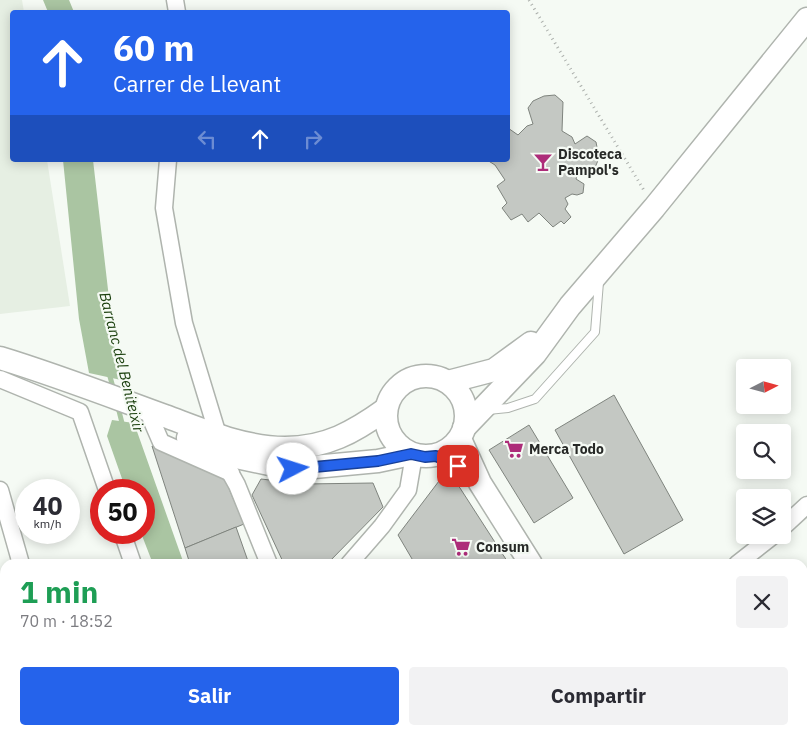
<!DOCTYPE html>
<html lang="es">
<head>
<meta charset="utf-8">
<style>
  :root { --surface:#fff; --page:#f2f2f3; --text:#2b2b33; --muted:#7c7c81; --accent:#2563eb }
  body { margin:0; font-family:"IBM Plex Sans",sans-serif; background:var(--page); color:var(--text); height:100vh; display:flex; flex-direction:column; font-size:19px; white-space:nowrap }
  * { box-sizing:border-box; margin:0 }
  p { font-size:16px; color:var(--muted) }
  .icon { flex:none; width:28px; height:28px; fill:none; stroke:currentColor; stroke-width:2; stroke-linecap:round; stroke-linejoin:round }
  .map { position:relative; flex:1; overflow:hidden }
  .drawer { position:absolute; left:0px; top:559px; width:808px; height:176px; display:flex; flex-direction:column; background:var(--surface); border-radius:15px 15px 0 0; box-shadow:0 2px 12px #0003 }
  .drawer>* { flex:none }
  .banner { position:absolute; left:10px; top:10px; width:500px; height:152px; border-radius:5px; box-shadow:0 2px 12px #0003; background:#2563eb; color:#fff; overflow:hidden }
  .needle { width:32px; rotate:84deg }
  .fabs { position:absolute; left:736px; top:359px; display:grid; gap:10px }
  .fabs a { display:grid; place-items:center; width:55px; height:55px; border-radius:5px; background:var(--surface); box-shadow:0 2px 12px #0003; font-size:25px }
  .speed { position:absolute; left:15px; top:479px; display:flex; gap:10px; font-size:25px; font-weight:700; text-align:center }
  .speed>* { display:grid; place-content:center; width:65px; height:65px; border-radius:50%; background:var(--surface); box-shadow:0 2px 12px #0003; line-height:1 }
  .speed small { font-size:12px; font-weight:400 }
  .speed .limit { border:8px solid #d22; background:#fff; color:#111 }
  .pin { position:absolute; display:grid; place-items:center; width:42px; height:42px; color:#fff; margin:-21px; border-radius:10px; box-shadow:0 2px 8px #0006 }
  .me { position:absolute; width:55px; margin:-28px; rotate:85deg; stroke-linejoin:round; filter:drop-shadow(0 0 4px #0008) }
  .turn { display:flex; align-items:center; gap:18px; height:105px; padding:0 20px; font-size:22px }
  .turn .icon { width:65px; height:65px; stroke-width:2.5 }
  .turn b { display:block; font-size:35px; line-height:42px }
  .lanes { display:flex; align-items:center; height:48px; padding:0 20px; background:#0003; justify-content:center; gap:25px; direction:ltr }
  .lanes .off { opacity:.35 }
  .round { display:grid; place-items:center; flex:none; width:52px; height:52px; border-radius:5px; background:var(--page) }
  .head { display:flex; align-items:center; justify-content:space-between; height:85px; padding:0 20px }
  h1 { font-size:30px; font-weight:700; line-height:38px; color:#1e9e55 }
  .button { display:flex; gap:10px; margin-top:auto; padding:10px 20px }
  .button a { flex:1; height:58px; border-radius:5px; background:var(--accent); color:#fff; font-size:20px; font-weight:700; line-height:58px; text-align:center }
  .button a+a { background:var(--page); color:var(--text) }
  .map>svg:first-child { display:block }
  .built { fill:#e6efe3 }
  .water { fill:#aac5a2 }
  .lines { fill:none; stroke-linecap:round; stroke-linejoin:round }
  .stream { stroke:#aac5a2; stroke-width:5 }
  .building { fill:#c4c8c3; stroke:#7f847e }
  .lane-casing { stroke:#afb4ae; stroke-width:10 }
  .street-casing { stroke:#afb4ae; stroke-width:19 }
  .secondary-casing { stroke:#afb4ae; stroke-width:25 }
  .path { stroke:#acb0ac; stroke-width:3; stroke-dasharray:1 4; stroke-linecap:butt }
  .lane { stroke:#fff; stroke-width:8 }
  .street { stroke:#fff; stroke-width:16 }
  .secondary { stroke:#fff; stroke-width:22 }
  .route-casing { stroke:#184099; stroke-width:12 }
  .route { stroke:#2563eb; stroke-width:9 }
  .labels { text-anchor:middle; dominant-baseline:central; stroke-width:4.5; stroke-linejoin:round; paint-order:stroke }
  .poi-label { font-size:14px; font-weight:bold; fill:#272927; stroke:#f5faf4; text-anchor:start }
  .water-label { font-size:15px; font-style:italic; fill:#1c410f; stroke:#f5faf4 }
</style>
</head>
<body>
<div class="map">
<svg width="807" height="734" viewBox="0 0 807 734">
  <rect width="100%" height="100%" fill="#f5faf4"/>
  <polygon class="built" points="0,0 22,0 24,12 12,12 12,160 47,160 70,306 0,314"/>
  <g class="water">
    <polygon points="43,0 69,0 74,12 48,12"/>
    <polygon points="63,160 93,160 115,350 121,380 89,373 79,319"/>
    <polygon points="112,420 134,423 184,564 153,564 141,533 144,532 144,490 126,490 107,436"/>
  </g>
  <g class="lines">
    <g class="stream">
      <polyline points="109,373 114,391"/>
      <polyline points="118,407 123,427"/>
    </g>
  </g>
  <g class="building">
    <polygon points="555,95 563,102 562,131 572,137 575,144 587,136 596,142 599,158 594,170 585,174 578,173 576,179 584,184 583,193 577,195 572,194 565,198 568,204 565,209 571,217 564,224 561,221 553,227 539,213 528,222 522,214 511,220 502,208 507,203 497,186 505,180 495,165 487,160 508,160 508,128 518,135 527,126 533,124 528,108 533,101 544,96"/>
    <polygon points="614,395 683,520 624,554 555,430"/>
    <polygon points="529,425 573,498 534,523 489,450"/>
    <polygon points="152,446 225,479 244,524 185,548"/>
    <polygon points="261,479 305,484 373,483 383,507 327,564 284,564 252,495"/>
    <polygon points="452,479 460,488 509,564 415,564 398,535 439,481"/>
    <polygon points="236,527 249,564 190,564 185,548"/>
  </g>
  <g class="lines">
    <g class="lane-casing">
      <polyline id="lane" points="488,410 508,408 535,399 595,332 599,282"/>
    </g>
    <g class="street-casing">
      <g id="street">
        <polyline points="175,0 177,12"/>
        <polyline points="168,160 164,208 184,323 218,435"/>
        <polyline points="0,379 80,412 107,490"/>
        <polyline points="151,419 161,442 231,473"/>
        <polyline points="218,451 237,485 269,564"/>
        <polyline points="0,490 21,564"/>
        <polyline points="782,528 807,505"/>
        <polyline points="122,532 133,564"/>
        <polyline points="349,564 382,526 408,490 414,455"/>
        <polyline points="737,564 774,535"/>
        <polyline points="69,730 70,734"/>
        <polyline points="233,730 233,734"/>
        <polyline points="146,734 150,730"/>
        <polyline points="304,734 304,730"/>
      </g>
    </g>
    <g class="secondary-casing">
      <g id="secondary">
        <path d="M0,358C56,375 110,396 165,416C203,430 244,448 285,448C326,448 354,432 386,409"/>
        <circle cx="426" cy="416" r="40"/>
        <polyline points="448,382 494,370 531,343"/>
        <polyline points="464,428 535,354 570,306 654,208 807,19"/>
        <polyline points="188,438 227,455 293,469 378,461 411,454"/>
        <polyline points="460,439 480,483 531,564"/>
        <polyline points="584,734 587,730"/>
      </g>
    </g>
    <polyline class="path" points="529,0 645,192"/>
    <use href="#lane" class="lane"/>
    <use href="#street" class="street"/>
    <use href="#secondary" class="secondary"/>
  </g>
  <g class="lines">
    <g class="route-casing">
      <polyline id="route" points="293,469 378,461 411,454 425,457 436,456 458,466"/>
    </g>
    <use href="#route" class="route"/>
  </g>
  <defs>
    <g id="bar-bare" transform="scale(1.5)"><path d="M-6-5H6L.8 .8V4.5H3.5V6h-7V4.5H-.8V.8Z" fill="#ad2c79" stroke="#f5faf4" stroke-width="2.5" paint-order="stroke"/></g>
    <g id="supermarket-bare" transform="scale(1.5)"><path d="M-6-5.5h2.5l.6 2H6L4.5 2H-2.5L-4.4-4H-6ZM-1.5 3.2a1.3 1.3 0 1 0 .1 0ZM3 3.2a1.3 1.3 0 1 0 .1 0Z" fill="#ad2c79" stroke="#f5faf4" stroke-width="2.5" paint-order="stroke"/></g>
  </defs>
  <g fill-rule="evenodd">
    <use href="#bar-bare" x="543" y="162"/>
    <use href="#supermarket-bare" x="514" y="449"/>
    <use href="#supermarket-bare" x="461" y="547"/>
  </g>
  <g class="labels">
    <g class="poi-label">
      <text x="558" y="154">Discoteca<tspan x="558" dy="16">Pampol's</tspan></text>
      <text x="529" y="449">Merca Todo</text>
      <text x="476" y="547">Consum</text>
    </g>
    <g class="water-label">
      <text transform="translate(122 362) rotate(76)">Barranc del Beniteixir</text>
    </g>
  </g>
</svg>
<div class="fabs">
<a><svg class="needle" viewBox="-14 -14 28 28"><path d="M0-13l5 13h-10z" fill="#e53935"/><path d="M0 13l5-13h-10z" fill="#7c7c81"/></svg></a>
<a><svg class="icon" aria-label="search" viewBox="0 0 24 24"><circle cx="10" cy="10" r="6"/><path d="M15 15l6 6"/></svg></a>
<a><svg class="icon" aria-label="layers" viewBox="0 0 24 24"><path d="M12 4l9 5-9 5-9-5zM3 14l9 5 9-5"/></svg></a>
</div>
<div class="speed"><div>40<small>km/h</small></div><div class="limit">50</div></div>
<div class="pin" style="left:458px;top:466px;background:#d93025"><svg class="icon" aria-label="arrive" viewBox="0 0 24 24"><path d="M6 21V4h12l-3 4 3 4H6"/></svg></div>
<svg class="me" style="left:293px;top:469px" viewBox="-20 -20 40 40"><circle r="19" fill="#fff"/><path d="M0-13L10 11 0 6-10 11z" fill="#2563eb"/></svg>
<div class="banner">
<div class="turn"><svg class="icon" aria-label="ahead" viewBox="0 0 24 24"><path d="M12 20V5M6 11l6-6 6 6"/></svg><div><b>60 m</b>Carrer de Llevant</div></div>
<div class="lanes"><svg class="icon off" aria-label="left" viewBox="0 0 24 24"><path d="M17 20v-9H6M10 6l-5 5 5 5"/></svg><svg class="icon" aria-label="ahead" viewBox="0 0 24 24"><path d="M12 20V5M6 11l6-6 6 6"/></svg><svg class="icon off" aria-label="right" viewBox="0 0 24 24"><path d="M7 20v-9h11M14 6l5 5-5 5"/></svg></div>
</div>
<section class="drawer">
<div class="head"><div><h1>1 min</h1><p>70 m · 18:52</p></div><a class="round"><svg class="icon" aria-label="close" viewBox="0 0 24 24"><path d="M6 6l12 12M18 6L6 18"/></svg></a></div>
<div class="button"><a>Salir</a><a>Compartir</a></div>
</section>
</div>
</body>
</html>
